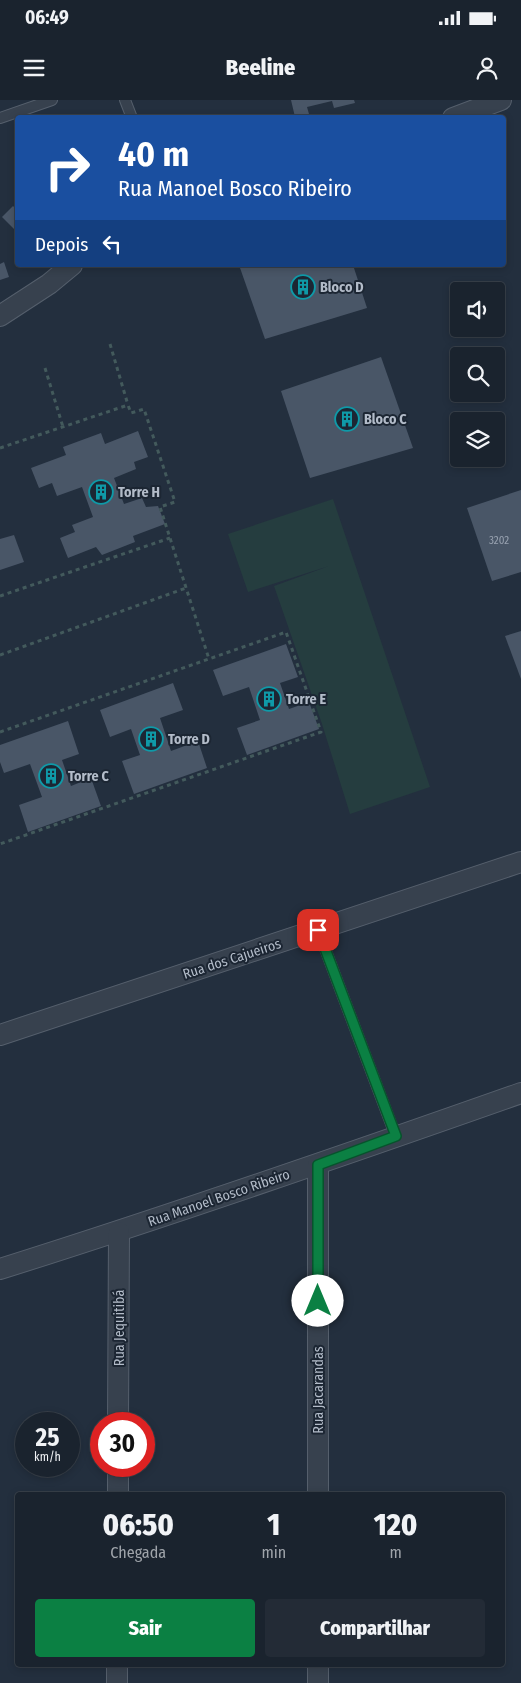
<!DOCTYPE html>
<html lang="pt">
<head>
<meta charset="utf-8">
<style>
  :root { --surface:#1a232e; --page:#232b36; --text:#f1f3f6; --muted:#9fa4aa; --line:#38404a; --accent:#0b8043 }
  body { margin:0; font-family:"Fira Sans Condensed",sans-serif; background:var(--page); color:var(--text); height:100vh; display:flex; flex-direction:column; font-size:19px; white-space:nowrap }
  * { box-sizing:border-box; margin:0 }
  p { font-size:16px; color:var(--muted) }
  .icon { flex:none; width:28px; height:28px; fill:none; stroke:currentColor; stroke-width:2; stroke-linecap:round; stroke-linejoin:round }
  .map { position:relative; flex:1; overflow:hidden }
  .panel { position:absolute; left:15px; top:1392px; width:490px; height:175px; display:flex; flex-direction:column; background:var(--surface); border-radius:5px; box-shadow:0 2px 8px #0003,0 0 0 1px var(--line) }
  .panel>* { flex:none }
  .hud { position:absolute; left:15px; top:15px; width:491px; height:152px; border-radius:5px; box-shadow:0 2px 8px #0003,0 0 0 1px var(--line); background:#1a4fa0; color:#fff; overflow:hidden }
  .controls { position:absolute; left:450px; top:182px; display:grid; gap:10px }
  .controls a { display:grid; place-items:center; width:55px; height:55px; border-radius:5px; background:var(--surface); box-shadow:0 2px 8px #0003,0 0 0 1px var(--line); font-size:25px }
  .speed { position:absolute; left:15px; top:1312px; display:flex; gap:10px; font-size:25px; font-weight:700; text-align:center }
  .speed>* { display:grid; place-content:center; width:65px; height:65px; border-radius:50%; background:var(--surface); box-shadow:0 2px 8px #0003,0 0 0 1px var(--line); line-height:1 }
  .speed small { font-size:12px; font-weight:400 }
  .speed .limit { border:8px solid #d22; background:#fff; color:#111 }
  .pin { position:absolute; display:grid; place-items:center; width:42px; height:42px; color:#fff; margin:-21px; border-radius:10px; box-shadow:0 2px 8px #0006 }
  .me { position:absolute; width:55px; margin:-28px; rotate:0deg; stroke-linejoin:round; filter:drop-shadow(0 0 4px #0008) }
  .turn { display:flex; align-items:center; gap:18px; height:105px; padding:0 20px; font-size:22px }
  .turn .icon { width:65px; height:65px; stroke-width:2.5 }
  .turn b { display:block; font-size:35px; line-height:42px }
  .then { display:flex; align-items:center; height:48px; padding:0 20px; background:#0003; gap:10px; font-size:19px }
  .eta { display:flex; justify-content:space-evenly; align-items:center; height:85px; text-align:center }
  .eta b { font-size:30px; font-weight:800; line-height:35px }
  .button { display:flex; gap:10px; margin-top:auto; padding:10px 20px }
  .button a { flex:1; height:58px; border-radius:5px; background:var(--accent); color:#fff; font-size:20px; font-weight:800; line-height:58px; text-align:center }
  .button a+a { background:var(--page); color:var(--text) }
  .status { display:flex; justify-content:space-between; align-items:center; height:35px; padding:0 25px; background:var(--surface); direction:ltr }
  .status svg { height:14px; fill:currentColor }
  header { display:flex; justify-content:space-between; align-items:center; height:65px; padding:0 20px; background:var(--surface); font-size:22px; font-weight:800 }
  .map>svg:first-child { display:block }
  .green { fill:#253d3f }
  .building { fill:#495667 }
  .lines { fill:none; stroke-linecap:round; stroke-linejoin:round }
  .lane-casing { stroke:#555f6c; stroke-width:12 }
  .street-casing { stroke:#555f6c; stroke-width:22 }
  .path { stroke:#435a5c; stroke-width:3; stroke-dasharray:4 4; stroke-linecap:butt }
  .lane { stroke:#37414e; stroke-width:10 }
  .street { stroke:#37414e; stroke-width:20 }
  .route-casing { stroke:#07532c; stroke-width:12 }
  .route { stroke:#0b8043; stroke-width:9 }
  .labels { text-anchor:middle; dominant-baseline:central; stroke-width:4; stroke-linejoin:round; paint-order:stroke }
  .number-label { font-size:11px; fill:#98a2b0 }
  .poi-label { font-size:14px; font-weight:bold; fill:#b3bcc9; stroke:#1c2633; text-anchor:start }
  .street-label { font-size:14px; fill:#b3bcc9; stroke:#1c2633 }
</style>
</head>
<body>
<div class="status"><b>06:49</b><svg viewBox="0 0 49 12"><path d="M0 12V9h3v3zM5 12V6h3v6zM10 12V3h3v9zM15 12V0h3v12zM26 1h20v11H26zM47 4h2v5h-2z"/></svg></div>
<header><svg class="icon" aria-label="menu" viewBox="0 0 24 24"><path d="M4 6h16M4 12h16M4 18h16"/></svg>Beeline<svg class="icon" aria-label="person" viewBox="0 0 24 24"><circle cx="12" cy="8" r="4"/><path d="M4 21q1-7 8-7t8 7"/></svg></header>
<div class="map">
<svg width="521" height="1583" viewBox="0 0 521 1583">
  <rect width="100%" height="100%" fill="#232f3e"/>
  <polygon class="green" points="333,399 430,687 350,714 322,624 274,486 329,466 248,492 228,434"/>
  <g class="building">
    <polygon points="291,0 354,0 355,3 334,8 332,1 307,7 309,14 295,17"/>
    <polygon points="13,106 18,111 18,133 2,117"/>
    <polygon points="4,162 9,177 0,180 0,164"/>
    <polygon points="239,165 353,165 367,208 265,239"/>
    <polygon points="381,257 413,348 310,378 281,291"/>
    <polygon points="138,331 148,357 134,362 136,369 114,378 124,404 142,398 146,407 158,406 165,424 133,436 135,442 102,455 96,447 68,458 60,438 75,432 72,425 93,417 82,387 57,396 52,383 39,388 31,368 66,355 63,347 101,333 105,344"/>
    <polygon points="521,390 521,472 492,481 467,408"/>
    <polygon points="14,435 24,462 0,470 0,439"/>
    <polygon points="521,531 521,579 505,536"/>
    <polygon points="286,544 298,577 280,583 289,609 309,602 319,629 247,655 237,628 260,620 249,587 223,596 213,570"/>
    <polygon points="173,583 183,610 160,618 171,651 198,641 207,668 134,694 122,661 140,655 131,629 110,637 100,610"/>
    <polygon points="68,621 79,654 62,660 71,686 91,678 101,706 28,732 19,705 42,697 30,664 4,673 0,662 0,645"/>
  </g>
  <g class="lines">
    <g class="lane-casing">
      <g id="lane">
        <polyline points="125,0 132,18"/>
        <polyline points="0,18 52,0"/>
        <polyline points="318,830 396,1037"/>
      </g>
    </g>
    <g class="street-casing">
      <g id="street">
        <polyline points="453,18 501,0"/>
        <polyline points="0,216 49,184 72,165"/>
        <polyline points="0,935 521,762"/>
        <path d="M0,1169C175,1114 348,1054 521,993"/>
        <polyline points="118,1324 119,1132"/>
        <polyline points="118,1395 118,1366"/>
        <polyline points="318,1395 318,1065"/>
        <polyline points="117,1583 117,1565"/>
        <polyline points="318,1583 318,1565"/>
      </g>
    </g>
    <g class="path">
      <polyline points="110,244 128,305"/>
      <polyline points="45,268 63,327"/>
      <polyline points="0,348 128,305 131,313 144,309 175,402 160,407 209,559"/>
      <polyline points="0,496 170,438"/>
      <polyline points="0,555 186,488"/>
      <polyline points="0,632 286,532 321,632 0,744"/>
    </g>
    <use href="#lane" class="lane"/>
    <use href="#street" class="street"/>
  </g>
  <g class="lines">
    <g class="route-casing">
      <polyline id="route" points="318,830 396,1036 318,1065 318,1201"/>
    </g>
    <use href="#route" class="route"/>
  </g>
  <defs>
    <g id="building-ring" transform="scale(1.25)"><circle r="9.5" fill="#1c2633" stroke="#0f9aa8" stroke-width="1.5"/><path d="M-4-6H4V6H1V3H-1V6H-4ZM-2.5-4.3h1.7v1.8h-1.7ZM.8-4.3h1.7v1.8H.8ZM-2.5-1h1.7V.8h-1.7ZM.8-1h1.7V.8H.8Z" fill="#0f9aa8"/></g>
  </defs>
  <g fill-rule="evenodd">
    <use href="#building-ring" x="303" y="187"/>
    <use href="#building-ring" x="347" y="319"/>
    <use href="#building-ring" x="101" y="392"/>
    <use href="#building-ring" x="269" y="599"/>
    <use href="#building-ring" x="151" y="639"/>
    <use href="#building-ring" x="51" y="676"/>
  </g>
  <g class="labels">
    <g class="number-label">
      <text x="499" y="440">3202</text>
    </g>
    <g class="poi-label">
      <text x="320" y="187">Bloco D</text>
      <text x="364" y="319">Bloco C</text>
      <text x="118" y="392">Torre H</text>
      <text x="286" y="599">Torre E</text>
      <text x="168" y="639">Torre D</text>
      <text x="68" y="676">Torre C</text>
    </g>
    <g class="street-label">
      <text transform="translate(232 859) rotate(-18)">Rua dos Cajueiros</text>
      <text transform="translate(219 1098) rotate(-19)">Rua Manoel Bosco Ribeiro</text>
      <text transform="translate(119 1228) rotate(-90)">Rua Jequitibá</text>
      <text transform="translate(318 1290) rotate(-90)">Rua Jacarandas</text>
    </g>
  </g>
</svg>
<div class="controls">
<a><svg class="icon" aria-label="sound" viewBox="0 0 24 24"><path d="M4 9h4l5-4v14l-5-4H4zM17 9q2 3 0 6"/></svg></a>
<a><svg class="icon" aria-label="search" viewBox="0 0 24 24"><circle cx="10" cy="10" r="6"/><path d="M15 15l6 6"/></svg></a>
<a><svg class="icon" aria-label="layers" viewBox="0 0 24 24"><path d="M12 4l9 5-9 5-9-5zM3 14l9 5 9-5"/></svg></a>
</div>
<div class="speed"><div>25<small>km/h</small></div><div class="limit">30</div></div>
<div class="pin" style="left:318px;top:830px;background:#d93025"><svg class="icon" aria-label="arrive" viewBox="0 0 24 24"><path d="M6 21V4h12l-3 4 3 4H6"/></svg></div>
<svg class="me" style="left:318px;top:1201px" viewBox="-20 -20 40 40"><circle r="19" fill="#fff"/><path d="M0-13L10 11 0 6-10 11z" fill="#0b8043"/></svg>
<div class="hud">
<div class="turn"><svg class="icon" aria-label="right" viewBox="0 0 24 24"><path d="M7 20v-9h11M14 6l5 5-5 5"/></svg><div><b>40 m</b>Rua Manoel Bosco Ribeiro</div></div>
<div class="then">Depois<svg class="icon" aria-label="left" viewBox="0 0 24 24"><path d="M17 20v-9H6M10 6l-5 5 5 5"/></svg></div>
</div>
<section class="panel">
<div class="eta">
<div><b>06:50</b><p>Chegada</p></div>
<div><b>1</b><p>min</p></div>
<div><b>120</b><p>m</p></div>
</div>
<div class="button"><a>Sair</a><a>Compartilhar</a></div>
</section>
</div>
</body>
</html>
